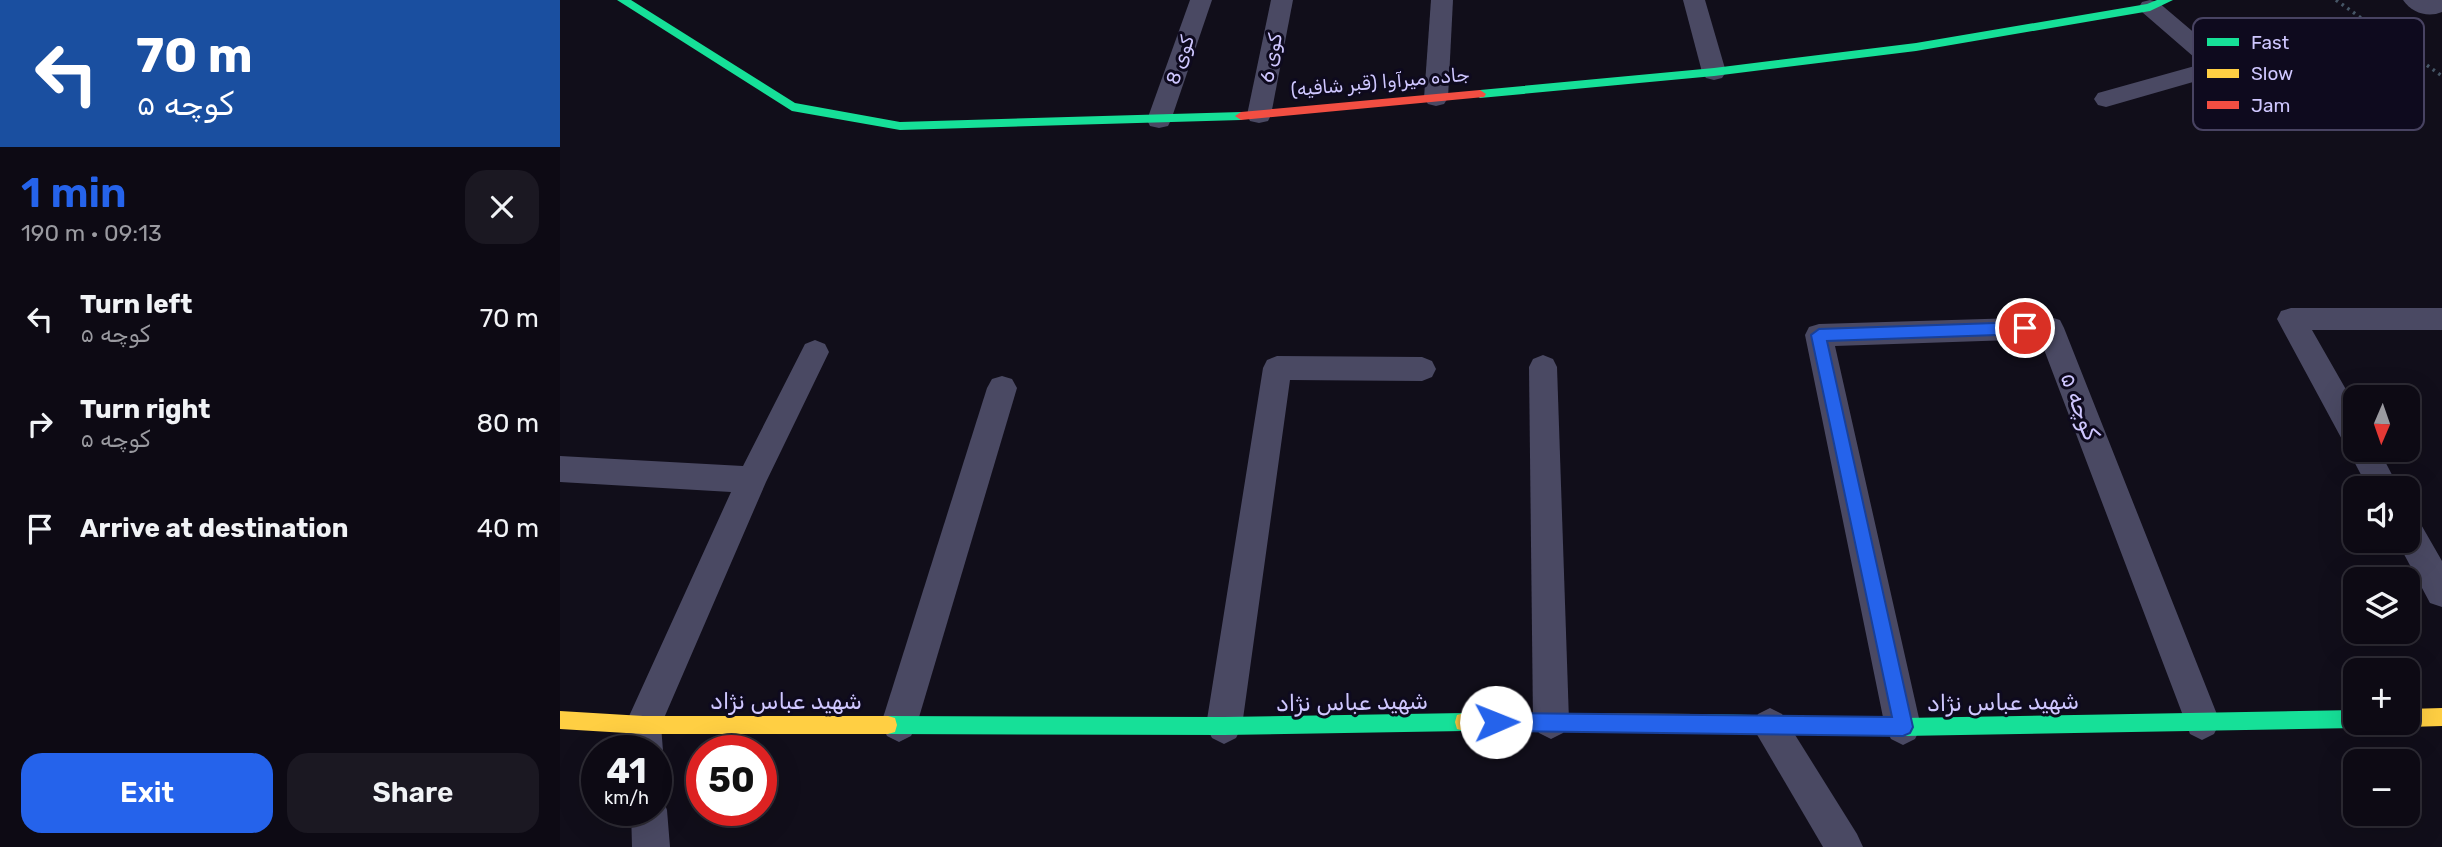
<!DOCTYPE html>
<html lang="en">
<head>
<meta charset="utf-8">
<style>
  :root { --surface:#0d0a14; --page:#1b1822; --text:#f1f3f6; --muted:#9a9aa0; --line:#2d2b34; --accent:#2563eb }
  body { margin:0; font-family:Rubik,Vazirmatn,sans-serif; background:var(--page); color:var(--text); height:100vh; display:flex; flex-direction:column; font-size:26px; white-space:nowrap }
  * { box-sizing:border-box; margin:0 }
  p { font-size:23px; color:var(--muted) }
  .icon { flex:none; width:38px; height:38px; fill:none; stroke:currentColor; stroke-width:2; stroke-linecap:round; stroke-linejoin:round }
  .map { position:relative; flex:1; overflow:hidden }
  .panel { display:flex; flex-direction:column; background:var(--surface); width:560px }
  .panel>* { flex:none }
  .banner { background:#1a4fa0; color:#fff; overflow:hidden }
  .needle { width:46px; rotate:182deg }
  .buttons { position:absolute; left:1783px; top:385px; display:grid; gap:14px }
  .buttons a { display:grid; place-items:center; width:77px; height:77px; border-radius:14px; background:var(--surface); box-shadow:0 7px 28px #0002,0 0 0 2px var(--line); font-size:35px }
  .speed { position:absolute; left:21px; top:735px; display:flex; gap:14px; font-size:35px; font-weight:700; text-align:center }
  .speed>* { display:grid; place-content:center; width:91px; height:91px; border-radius:50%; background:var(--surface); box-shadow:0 7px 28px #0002,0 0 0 2px var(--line); line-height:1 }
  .speed small { font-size:18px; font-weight:400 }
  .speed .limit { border:10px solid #d22; background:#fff; color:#111 }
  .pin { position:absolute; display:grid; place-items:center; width:60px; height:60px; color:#fff; margin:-30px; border:4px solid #fff; border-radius:50%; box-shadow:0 2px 7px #0007 }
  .me { position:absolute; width:77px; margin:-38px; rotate:89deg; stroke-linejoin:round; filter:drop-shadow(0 0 5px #0008) }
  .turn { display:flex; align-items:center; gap:24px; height:147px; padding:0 21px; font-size:32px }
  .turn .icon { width:91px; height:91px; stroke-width:2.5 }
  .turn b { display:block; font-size:49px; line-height:60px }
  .round { display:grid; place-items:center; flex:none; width:74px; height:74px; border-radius:21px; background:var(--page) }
  .headline { display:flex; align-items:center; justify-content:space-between; height:119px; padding:0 21px }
  h1 { font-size:42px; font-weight:600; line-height:52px; color:var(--accent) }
  .cta { display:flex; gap:14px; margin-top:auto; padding:14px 21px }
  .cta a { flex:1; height:80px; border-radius:21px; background:var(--accent); color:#fff; font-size:28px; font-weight:600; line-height:80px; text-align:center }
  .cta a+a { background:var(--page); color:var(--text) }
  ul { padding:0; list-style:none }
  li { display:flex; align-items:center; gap:21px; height:105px; padding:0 21px }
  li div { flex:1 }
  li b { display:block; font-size:26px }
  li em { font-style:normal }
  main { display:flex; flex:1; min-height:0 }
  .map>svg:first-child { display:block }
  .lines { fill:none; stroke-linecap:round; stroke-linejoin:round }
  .path { stroke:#465666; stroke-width:3.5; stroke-dasharray:2.5 4.5; stroke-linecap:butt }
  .street { fill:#4a4963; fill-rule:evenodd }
  .fast { fill:#16e098; fill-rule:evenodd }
  .slow { fill:#ffcf43; fill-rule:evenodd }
  .jam { fill:#f24e42; fill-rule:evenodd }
  .route { fill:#2563eb; stroke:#184099; stroke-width:2 }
  .labels { text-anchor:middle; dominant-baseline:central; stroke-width:6; stroke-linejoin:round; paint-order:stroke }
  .far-street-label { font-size:19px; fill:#cfc7ff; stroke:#0e0a1e }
  .street-label { font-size:23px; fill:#cfc7ff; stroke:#0e0a1e }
  .key { fill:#0e0a1e; stroke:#484362; stroke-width:2 }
  .key-label { font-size:19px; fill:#cfc7ff }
</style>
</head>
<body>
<main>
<section class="panel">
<div class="banner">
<div class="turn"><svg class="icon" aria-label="left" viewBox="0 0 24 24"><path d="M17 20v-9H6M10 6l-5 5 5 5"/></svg><div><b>70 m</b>کوچه ۵</div></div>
</div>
<div class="headline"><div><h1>1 min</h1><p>190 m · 09:13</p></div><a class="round"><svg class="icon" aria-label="close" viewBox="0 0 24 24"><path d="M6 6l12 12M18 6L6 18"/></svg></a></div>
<ul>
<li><svg class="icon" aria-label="left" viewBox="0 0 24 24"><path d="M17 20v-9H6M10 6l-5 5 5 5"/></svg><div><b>Turn left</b><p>کوچه ۵</p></div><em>70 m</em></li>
<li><svg class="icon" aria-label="right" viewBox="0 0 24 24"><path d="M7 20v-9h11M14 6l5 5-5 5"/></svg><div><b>Turn right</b><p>کوچه ۵</p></div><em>80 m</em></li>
<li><svg class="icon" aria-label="arrive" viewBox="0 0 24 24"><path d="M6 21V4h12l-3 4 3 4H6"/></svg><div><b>Arrive at destination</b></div><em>40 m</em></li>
</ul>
<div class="cta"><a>Exit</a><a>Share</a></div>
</section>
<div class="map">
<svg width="1882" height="847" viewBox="0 0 1882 847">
  <rect width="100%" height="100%" fill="#110e1a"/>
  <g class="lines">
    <polyline class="path" points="1776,0 1882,76"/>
    <g class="street">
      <polygon points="630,0 652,0 611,120 608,126 599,128 590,126 587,120"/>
      <polygon points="711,0 733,0 711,115 708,121 699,123 690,121 687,115"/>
      <polygon points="871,0 893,0 888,98 884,104 876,106 868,104 864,98"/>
      <polygon points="1123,0 1145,0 1166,72 1162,78 1154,80 1146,78 1142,72"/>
      <polygon points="1590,0 1598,2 1664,58 1764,30 1772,32 1775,37 1772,42 1546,107 1538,105 1534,99 1538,93 1642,64 1582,12 1579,7 1582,2"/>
      <path d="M1843,0H1882V12C1868,18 1852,13 1843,0Z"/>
      <polygon points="1731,308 1882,308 1882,330 1752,330 1796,407 1796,450 1819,450 1839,488 1808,488 1788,450 1790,447 1785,445 1717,319 1721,311"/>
      <polygon points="1490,317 1500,320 1504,328 1660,722 1654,734 1642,740 1630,734 1480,339 1275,346 1361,727 1355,739 1343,745 1331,739 1325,727 1245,335 1249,327 1259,324"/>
      <polygon points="255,340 265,344 269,352 206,482 101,725 103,751 96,764 96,751 67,751 65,725 171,492 0,482 0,456 183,466 245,344"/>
      <polygon points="983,355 993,359 997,367 1009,721 1003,733 991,739 979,733 973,721 969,367 973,359"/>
      <polygon points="717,356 862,357 872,361 876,369 872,377 862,381 730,380 682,726 676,738 664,744 652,738 646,726 703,368 707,360"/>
      <polygon points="442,376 452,379 457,388 357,724 351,736 339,742 327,736 321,724 427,388 432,379"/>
      <polygon points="1848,517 1859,521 1882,561 1882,607 1870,603 1837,541 1848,541"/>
      <polygon points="1210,708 1222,714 1297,834 1303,847 1263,847 1192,726 1198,714"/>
      <polygon points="96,795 102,797 107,810 110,847 72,847 71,810 96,810"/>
    </g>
    <g class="fast">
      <polygon points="57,0 71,0 235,103 340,122 681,112 687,116 681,120 340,130 232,111"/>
      <polygon points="1597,0 1613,0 1590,11 1356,51 1154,76 920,98 914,94 920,90 1154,68 1356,43 1587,4"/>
      <polygon points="1796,710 1796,723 1804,723 1796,728 1343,736 1137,732 1130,730 1128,723 1130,716 1137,714 1343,718"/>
      <polygon points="904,713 911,715 913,722 911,729 904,731 664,735 328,734 321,732 319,725 321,718 328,716 664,717"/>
    </g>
    <g class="slow">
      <polygon points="1882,708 1882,726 1848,727 1841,723 1848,723 1848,709"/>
      <polygon points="0,711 83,716 328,716 335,718 337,725 335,732 328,734 83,734 0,729"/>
      <polygon points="904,713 1137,714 1144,716 1146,723 1144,730 1137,732 904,731 897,729 895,722 897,715"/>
    </g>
    <polygon class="jam" points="920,90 926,94 924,97 681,120 675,116 681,112"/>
  </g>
  <polygon class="route" points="1465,322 1473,328 1465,334 1267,341 1353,727 1350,733 1343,736 936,731 930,729 927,722 930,715 936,713 1332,717 1251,335 1259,329"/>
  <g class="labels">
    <g class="far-street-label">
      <text transform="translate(711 58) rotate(-79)">کوی 6</text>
      <text transform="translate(620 60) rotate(-71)">کوی 8</text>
      <text transform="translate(820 82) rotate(-5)">جاده میرآوا (قبر شافیه)</text>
    </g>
    <g class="street-label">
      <text transform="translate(1520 406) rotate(69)">کوچه ۵</text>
      <text x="226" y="701">شهید عباس نژاد</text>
      <text transform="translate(792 702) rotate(-1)">شهید عباس نژاد</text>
      <text transform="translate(1443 702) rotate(-1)">شهید عباس نژاد</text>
    </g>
  </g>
  <rect x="1633" y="18" width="231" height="112" rx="10" class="key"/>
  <rect x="1647" y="38" width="32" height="8" fill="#16e098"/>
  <rect x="1647" y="69" width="32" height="9" fill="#ffcf43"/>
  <rect x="1647" y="101" width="32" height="8" fill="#f24e42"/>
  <g class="key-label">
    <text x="1691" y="49">Fast</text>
    <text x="1691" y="80">Slow</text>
    <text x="1691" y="112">Jam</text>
  </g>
</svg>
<div class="buttons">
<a><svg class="needle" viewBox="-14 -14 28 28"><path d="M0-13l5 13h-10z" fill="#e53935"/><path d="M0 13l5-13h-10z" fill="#9a9aa0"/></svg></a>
<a><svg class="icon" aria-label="sound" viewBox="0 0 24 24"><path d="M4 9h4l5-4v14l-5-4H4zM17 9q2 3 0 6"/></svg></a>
<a><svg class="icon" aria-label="layers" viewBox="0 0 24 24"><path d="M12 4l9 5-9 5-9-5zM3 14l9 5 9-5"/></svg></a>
<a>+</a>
<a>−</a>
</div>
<div class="speed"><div>41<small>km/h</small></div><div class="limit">50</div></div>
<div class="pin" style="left:1465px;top:328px;background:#d93025"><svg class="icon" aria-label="arrive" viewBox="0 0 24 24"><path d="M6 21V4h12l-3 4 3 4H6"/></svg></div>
<svg class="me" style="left:936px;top:722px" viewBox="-20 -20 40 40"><circle r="19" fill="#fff"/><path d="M0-13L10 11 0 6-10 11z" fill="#2563eb"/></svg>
</div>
</main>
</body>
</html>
